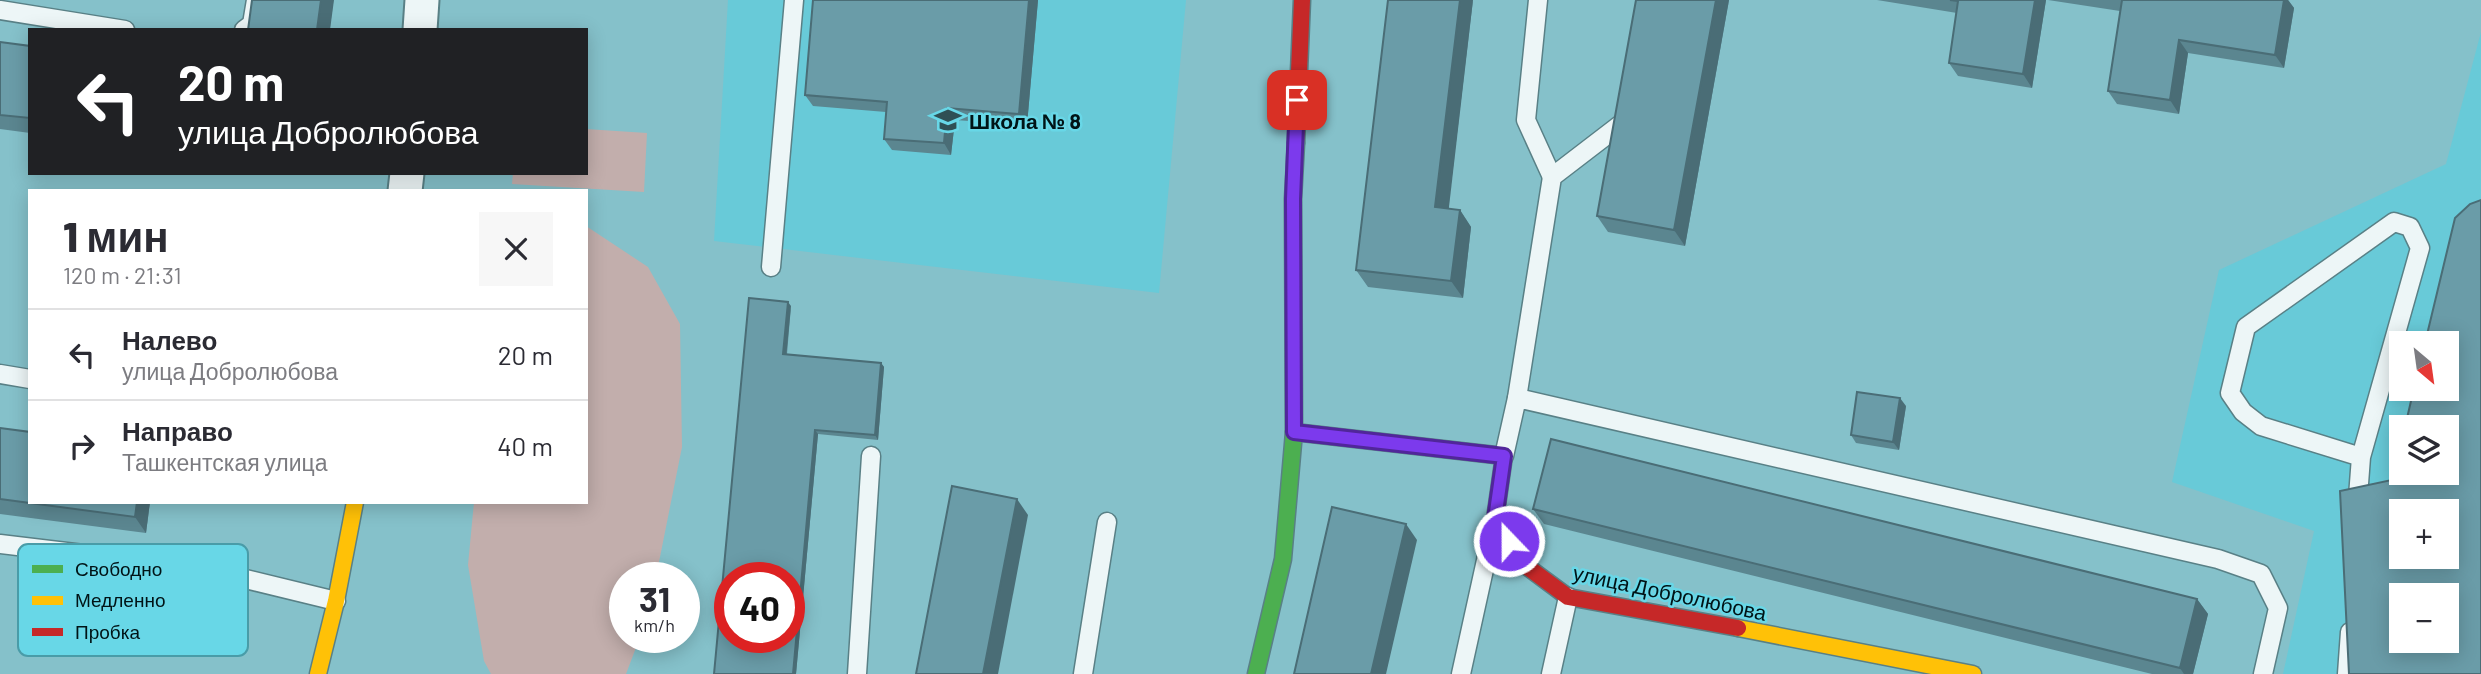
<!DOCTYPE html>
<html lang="ru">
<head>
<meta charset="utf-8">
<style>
  :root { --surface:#fff; --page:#f7f7f7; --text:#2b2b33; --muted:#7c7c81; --line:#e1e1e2 }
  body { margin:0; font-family:Barlow,sans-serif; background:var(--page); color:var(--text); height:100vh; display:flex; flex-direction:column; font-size:26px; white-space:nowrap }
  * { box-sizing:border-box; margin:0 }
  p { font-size:23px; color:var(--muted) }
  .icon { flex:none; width:38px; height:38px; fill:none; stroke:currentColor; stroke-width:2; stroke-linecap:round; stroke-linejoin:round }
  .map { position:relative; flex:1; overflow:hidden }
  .panel { position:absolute; left:28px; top:189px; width:560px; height:315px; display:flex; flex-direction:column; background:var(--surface); border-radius:0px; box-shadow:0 4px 18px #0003 }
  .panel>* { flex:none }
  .banner { position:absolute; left:28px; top:28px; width:560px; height:147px; border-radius:0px; box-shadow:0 4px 18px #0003; background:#202124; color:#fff; overflow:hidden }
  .needle { width:46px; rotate:151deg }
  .tools { position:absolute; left:2389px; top:331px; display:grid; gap:14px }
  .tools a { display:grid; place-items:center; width:70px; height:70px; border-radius:0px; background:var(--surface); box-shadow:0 4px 18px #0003; font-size:35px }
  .speed { position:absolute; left:609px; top:562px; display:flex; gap:14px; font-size:35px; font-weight:700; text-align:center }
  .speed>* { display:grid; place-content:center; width:91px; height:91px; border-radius:50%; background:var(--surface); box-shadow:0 4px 18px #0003; line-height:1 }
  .speed small { font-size:18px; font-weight:400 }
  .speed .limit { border:10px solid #d22; background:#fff; color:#111 }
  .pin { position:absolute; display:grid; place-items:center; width:60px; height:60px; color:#fff; margin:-30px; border-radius:14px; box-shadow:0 4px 10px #0006 }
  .me { position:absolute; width:77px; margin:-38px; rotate:338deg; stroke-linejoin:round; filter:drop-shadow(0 0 5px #0008) }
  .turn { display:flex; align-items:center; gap:24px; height:147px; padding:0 35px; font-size:32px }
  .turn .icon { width:91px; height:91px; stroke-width:2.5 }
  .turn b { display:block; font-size:49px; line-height:60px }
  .round { display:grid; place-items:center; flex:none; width:74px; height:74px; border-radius:0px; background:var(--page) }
  .head { display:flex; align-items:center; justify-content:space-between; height:119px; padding:0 35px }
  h1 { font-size:42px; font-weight:800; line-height:52px }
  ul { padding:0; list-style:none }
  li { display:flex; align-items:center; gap:21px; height:91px; padding:0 35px; border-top:2px solid var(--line) }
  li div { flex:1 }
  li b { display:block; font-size:26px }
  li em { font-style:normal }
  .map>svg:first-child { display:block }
  .built { fill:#68cad8; fill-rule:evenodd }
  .grass { fill:#c2aeac }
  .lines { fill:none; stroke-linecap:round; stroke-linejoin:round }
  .lane-casing { stroke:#598086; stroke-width:21 }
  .street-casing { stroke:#598086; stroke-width:37 }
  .fast-casing { stroke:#598086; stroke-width:19 }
  .slow-casing { stroke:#598086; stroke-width:19 }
  .jam-casing { stroke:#598086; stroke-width:19 }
  .lane { stroke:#edf6f7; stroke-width:18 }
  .street { stroke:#edf6f7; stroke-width:33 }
  .fast { stroke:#4caf50; stroke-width:16 }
  .slow { stroke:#ffc107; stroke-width:16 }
  .jam { stroke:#c62828; stroke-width:16 }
  .wall { fill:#5b8690 }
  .shaded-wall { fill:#4a6d76 }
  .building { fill:#6a9ca8; stroke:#4a6d76; stroke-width:2; fill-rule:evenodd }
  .route-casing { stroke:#51269a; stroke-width:18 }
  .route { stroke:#7c3aed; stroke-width:12 }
  .labels { text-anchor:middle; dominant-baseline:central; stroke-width:5; stroke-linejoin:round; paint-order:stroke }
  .poi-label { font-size:21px; font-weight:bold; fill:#001316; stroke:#68d7e7; text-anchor:start }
  .street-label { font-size:21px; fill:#001316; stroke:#68d7e7 }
  .key { fill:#68d7e7; stroke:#499ca8; stroke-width:2 }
  .key-label { font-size:19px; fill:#001316 }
</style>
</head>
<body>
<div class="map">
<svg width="2481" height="674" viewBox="0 0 2481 674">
  <rect width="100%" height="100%" fill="#85c1ca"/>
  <g class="built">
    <polygon points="728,0 1186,0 1159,293 714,241"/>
    <path d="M2481,32V674H2283L2314,531L2172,482L2219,270L2446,164ZM2401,343H2446V388H2401ZM2401,427H2446V472H2401ZM2401,511H2446V556H2401ZM2401,595H2446V640H2401Z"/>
  </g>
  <g class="grass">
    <polygon points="586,129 647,133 644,192 512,184 513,173 586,173"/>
    <polygon points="586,226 648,267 680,324 682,447 656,577 625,578 625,637 640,637 626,674 491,674 484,661 468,565 474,502 586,502"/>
  </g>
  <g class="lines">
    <g class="lane-casing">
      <g id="lane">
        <polyline points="1538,0 1526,120 1552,177"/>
        <polyline points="0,10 125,30"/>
        <polyline points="244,30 252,24 256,0"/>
        <polyline points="771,267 794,0"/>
        <polyline points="0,374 30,379"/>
        <polyline points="1517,398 1552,177 1625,121 1626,115"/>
        <polyline points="1504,456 1517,398 2218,559 2261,574 2278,608 2263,674"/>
        <polyline points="2357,510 2361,457 2420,248 2410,227 2394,222 2246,327 2230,393 2243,412 2261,426 2361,457"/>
        <polyline points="0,544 200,568 336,601"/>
        <polyline points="857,674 871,456"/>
        <polyline points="1083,674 1107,522"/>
        <polyline points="1461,674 1494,524"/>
        <polyline points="1551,674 1568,597"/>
        <polyline points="2347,674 2350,632"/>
      </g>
    </g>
    <g class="street-casing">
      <g id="street">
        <polyline points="420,30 422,0"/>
        <polyline points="405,191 407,173"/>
      </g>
    </g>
    <g class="fast-casing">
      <polyline id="fast" points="1256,674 1283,559 1294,432 1293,199 1296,143"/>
    </g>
    <g class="slow-casing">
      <g id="slow">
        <polyline points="1738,628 1973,674"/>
        <polyline points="318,674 336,601 355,502"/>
      </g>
    </g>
    <g class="jam-casing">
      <g id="jam">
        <polyline points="1296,143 1302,0"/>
        <polyline points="1294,432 1504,456 1495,519 1522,563 1568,597 1738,628"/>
      </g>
    </g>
    <use href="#lane" class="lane"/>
    <use href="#street" class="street"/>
    <use href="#fast" class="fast"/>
    <use href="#slow" class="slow"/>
    <use href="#jam" class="jam"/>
  </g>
  <g class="wall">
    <polygon points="1038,0 1027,125 955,120 951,155 892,150 884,139 886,112 813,106 805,95"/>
    <polygon points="1473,0 1448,209 1460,210 1471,227 1463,298 1368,287 1356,270"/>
    <polygon points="1636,0 1729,0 1685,246 1608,232 1597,216"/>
    <polygon points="1877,0 2046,0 2032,88 1958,76 1949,63 1957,13"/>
    <polygon points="2048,0 2288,0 2294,8 2284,68 2188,53 2179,114 2117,104 2108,91 2120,11"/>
    <polygon points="0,42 30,46 30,133 0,129"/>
    <polygon points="791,306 787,354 881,363 884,367 878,440 818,434 796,674 714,674"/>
    <polygon points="1906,406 1899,450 1856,443 1851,435"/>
    <polygon points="0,428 150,502 146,533 0,514"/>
    <polygon points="1533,509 2197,599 2208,614 2193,674 2152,674 1544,524"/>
  </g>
  <g class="shaded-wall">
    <polygon points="321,0 334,0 330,30 317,30"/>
    <polygon points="1029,0 1038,0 1027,125 1019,114"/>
    <polygon points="1460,0 1473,0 1447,224 1435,207"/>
    <polygon points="1716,0 1729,0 1685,246 1674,230"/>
    <polygon points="2035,0 2046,0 2032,88 2023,74"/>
    <polygon points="2284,0 2288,0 2294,8 2284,68 2275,55"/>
    <polygon points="2179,40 2188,53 2179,114 2170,100"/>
    <polygon points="947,108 955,120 951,155 944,143"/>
    <polygon points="1460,210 1471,227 1463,298 1451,281"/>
    <polygon points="788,302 791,306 786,358 783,354"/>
    <polygon points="881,363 884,367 878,440 875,435"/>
    <polygon points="1900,398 1906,406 1899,450 1893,442"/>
    <polygon points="815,430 818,434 796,674 793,674"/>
    <polygon points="1017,499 1028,515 998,674 983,674"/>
    <polygon points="137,502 150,502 146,533 135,517"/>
    <polygon points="1406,524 1417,540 1386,674 1371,674"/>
    <polygon points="2197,599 2208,614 2193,674 2184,674 2180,668"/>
  </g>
  <g class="building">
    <polygon points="252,0 321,0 317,30 248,30"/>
    <polygon points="813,0 1029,0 1019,114 947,108 944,143 884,139 887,102 805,95"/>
    <polygon points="1388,0 1460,0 1435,207 1460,210 1451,281 1356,270"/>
    <polygon points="1636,0 1716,0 1674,230 1597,216"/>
    <polygon points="1950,0 2035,0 2023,74 1949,63 1958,1"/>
    <polygon points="2122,0 2284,0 2275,55 2179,40 2170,100 2108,91"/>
    <polygon points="0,42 30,46 30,118 0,115"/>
    <path d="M2481,200V674H2349L2340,491L2392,480L2401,442V472H2446V427H2405L2414,388H2446V343H2425L2455,218L2470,204ZM2401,511H2446V556H2401ZM2401,595H2446V640H2401Z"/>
    <path d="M749,298L788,302L783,354L881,363L875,435L815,430L793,674H714ZM730,578H789V637H730Z"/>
    <polygon points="1857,392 1900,398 1893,442 1851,435"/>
    <polygon points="0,428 30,432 30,502 137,502 135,517 0,499"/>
    <polygon points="1551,439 2197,599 2180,668 1533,509"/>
    <polygon points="952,486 1017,499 983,674 916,674"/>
    <polygon points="1332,507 1406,524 1371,674 1294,674"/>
  </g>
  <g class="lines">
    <g class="route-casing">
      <polyline id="route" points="1297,100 1293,199 1294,432 1504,456 1495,519 1509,541"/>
    </g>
    <use href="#route" class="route"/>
  </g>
  <defs>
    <g id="school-bare" transform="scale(2.1)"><path d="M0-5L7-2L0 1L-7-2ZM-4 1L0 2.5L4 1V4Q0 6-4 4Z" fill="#2f5055" stroke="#68d7e7" stroke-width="2.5" paint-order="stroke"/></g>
  </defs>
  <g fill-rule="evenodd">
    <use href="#school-bare" x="948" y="120"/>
  </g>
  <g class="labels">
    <g class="poi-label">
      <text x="969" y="120">Школа № 8</text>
    </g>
    <g class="street-label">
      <text transform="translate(1670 592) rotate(12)">улица Добролюбова</text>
    </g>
  </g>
  <rect x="18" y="544" width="230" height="112" rx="10" class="key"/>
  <rect x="32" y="565" width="31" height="8" fill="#4caf50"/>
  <rect x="32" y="596" width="31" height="9" fill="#ffc107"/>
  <rect x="32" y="628" width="31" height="8" fill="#c62828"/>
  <g class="key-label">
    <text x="75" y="576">Свободно</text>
    <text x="75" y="607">Медленно</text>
    <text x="75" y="639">Пробка</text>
  </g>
</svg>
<div class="tools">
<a><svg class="needle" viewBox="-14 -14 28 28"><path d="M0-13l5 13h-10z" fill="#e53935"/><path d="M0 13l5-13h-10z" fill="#7c7c81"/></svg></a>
<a><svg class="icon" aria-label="layers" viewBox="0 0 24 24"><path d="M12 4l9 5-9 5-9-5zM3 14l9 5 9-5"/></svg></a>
<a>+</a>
<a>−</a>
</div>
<div class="speed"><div>31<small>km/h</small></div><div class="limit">40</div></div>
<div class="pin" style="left:1297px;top:100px;background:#d93025"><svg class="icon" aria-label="arrive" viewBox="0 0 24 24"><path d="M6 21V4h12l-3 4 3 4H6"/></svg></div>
<svg class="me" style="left:1509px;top:541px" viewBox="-20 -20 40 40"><circle r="17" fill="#7c3aed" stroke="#fff" stroke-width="3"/><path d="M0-11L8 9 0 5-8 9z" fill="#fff"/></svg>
<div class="banner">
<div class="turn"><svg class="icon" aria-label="left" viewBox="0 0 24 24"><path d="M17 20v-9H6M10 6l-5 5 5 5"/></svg><div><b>20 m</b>улица Добролюбова</div></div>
</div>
<section class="panel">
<div class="head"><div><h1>1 мин</h1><p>120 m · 21:31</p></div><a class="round"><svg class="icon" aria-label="close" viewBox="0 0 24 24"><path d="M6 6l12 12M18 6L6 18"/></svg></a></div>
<ul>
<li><svg class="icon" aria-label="left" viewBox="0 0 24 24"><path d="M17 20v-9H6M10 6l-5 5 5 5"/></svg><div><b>Налево</b><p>улица Добролюбова</p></div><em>20 m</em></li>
<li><svg class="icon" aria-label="right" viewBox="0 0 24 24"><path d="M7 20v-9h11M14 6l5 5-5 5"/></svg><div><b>Направо</b><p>Ташкентская улица</p></div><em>40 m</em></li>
</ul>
</section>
</div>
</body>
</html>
